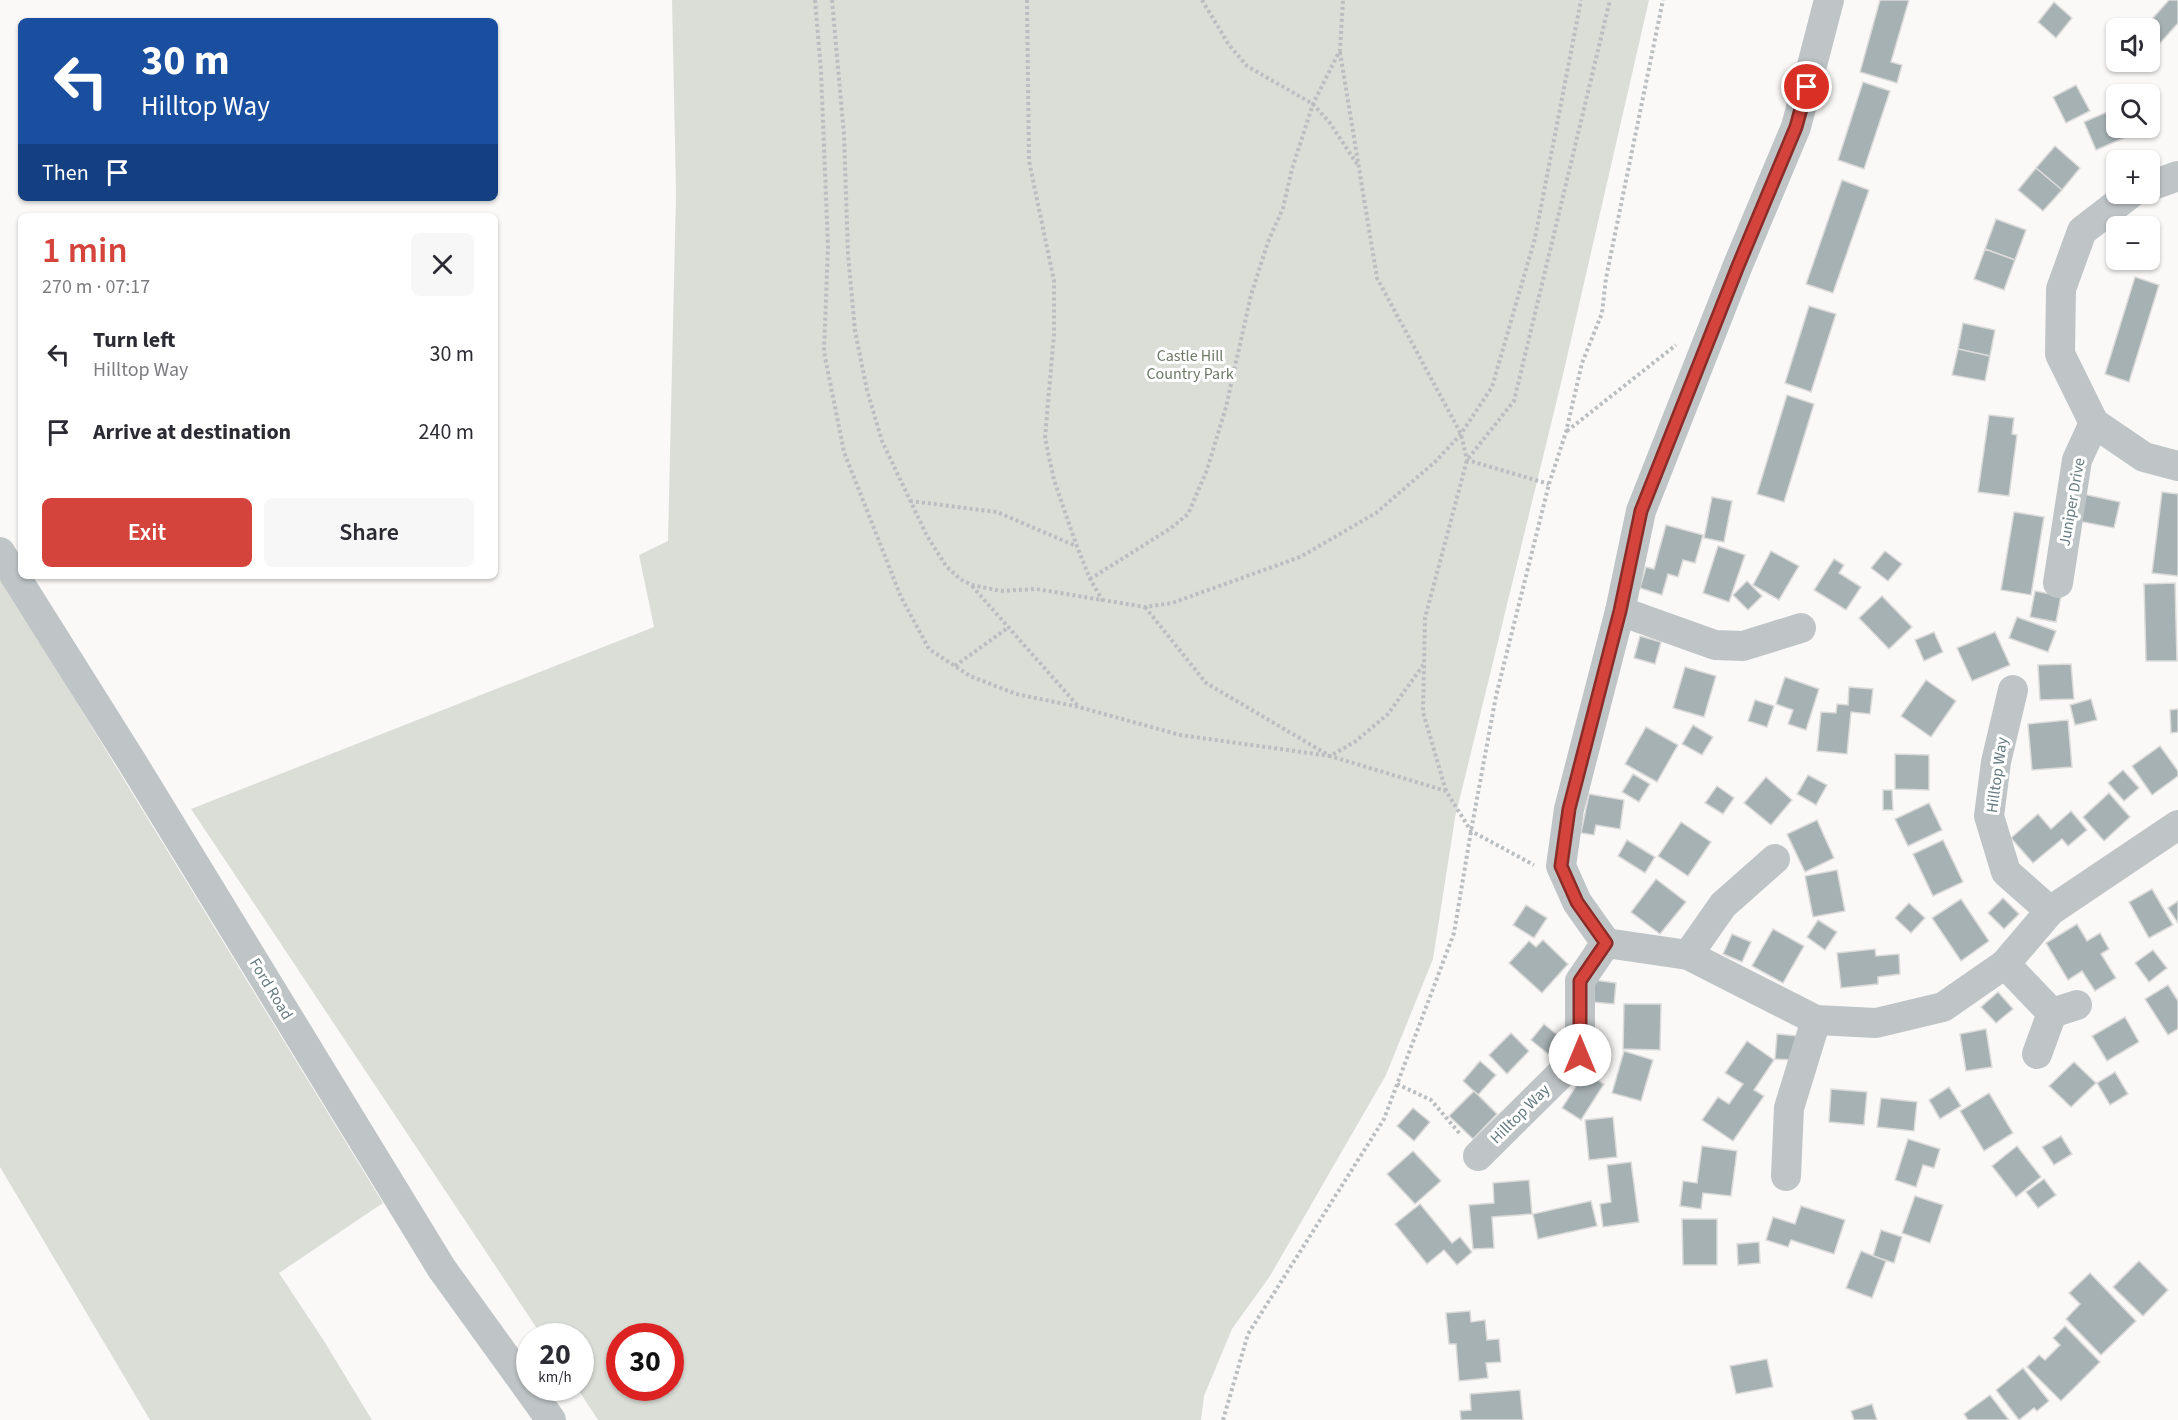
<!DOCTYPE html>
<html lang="en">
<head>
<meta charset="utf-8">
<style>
  :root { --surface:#fff; --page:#f7f7f7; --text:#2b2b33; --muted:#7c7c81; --accent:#d5443c }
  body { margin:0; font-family:"Source Sans 3",sans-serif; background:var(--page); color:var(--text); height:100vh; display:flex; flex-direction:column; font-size:22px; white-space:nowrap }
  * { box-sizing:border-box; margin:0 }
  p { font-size:20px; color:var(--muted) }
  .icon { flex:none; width:33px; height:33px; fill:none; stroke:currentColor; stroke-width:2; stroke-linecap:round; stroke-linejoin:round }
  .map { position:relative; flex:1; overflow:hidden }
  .side { position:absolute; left:18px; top:213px; width:480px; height:366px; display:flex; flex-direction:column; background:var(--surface); border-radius:9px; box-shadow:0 2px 4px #0004 }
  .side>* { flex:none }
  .hud { position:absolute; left:18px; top:18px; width:480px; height:183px; border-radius:9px; box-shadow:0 2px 4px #0004; background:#1a4fa0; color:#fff; overflow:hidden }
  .tools { position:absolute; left:2106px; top:18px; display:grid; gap:12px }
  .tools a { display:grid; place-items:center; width:54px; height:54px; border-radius:9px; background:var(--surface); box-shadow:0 2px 4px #0004; font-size:30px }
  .speed { position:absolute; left:516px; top:1323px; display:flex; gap:12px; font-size:30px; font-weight:700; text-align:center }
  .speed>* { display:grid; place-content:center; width:78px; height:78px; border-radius:50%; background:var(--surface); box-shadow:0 2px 4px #0004; line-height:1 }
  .speed small { font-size:15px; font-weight:400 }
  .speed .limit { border:9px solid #d22; background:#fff; color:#111 }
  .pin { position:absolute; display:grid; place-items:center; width:51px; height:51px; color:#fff; margin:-26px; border:3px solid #fff; border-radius:50%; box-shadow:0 2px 6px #0007 }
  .me { position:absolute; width:66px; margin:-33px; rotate:0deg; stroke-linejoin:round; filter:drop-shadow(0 0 4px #0008) }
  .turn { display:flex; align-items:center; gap:21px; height:126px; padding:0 24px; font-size:27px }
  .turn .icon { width:78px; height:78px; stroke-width:2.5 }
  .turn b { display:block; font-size:42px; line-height:51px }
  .then { display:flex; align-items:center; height:57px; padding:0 24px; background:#0003; gap:12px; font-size:22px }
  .round { display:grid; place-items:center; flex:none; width:63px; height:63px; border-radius:9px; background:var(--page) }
  .head { display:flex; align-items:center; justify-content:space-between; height:102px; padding:0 24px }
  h1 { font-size:36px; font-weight:600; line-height:45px; color:var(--accent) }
  .primary-button { display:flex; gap:12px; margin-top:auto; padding:12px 24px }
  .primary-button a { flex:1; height:69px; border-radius:9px; background:var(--accent); color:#fff; font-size:24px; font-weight:600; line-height:69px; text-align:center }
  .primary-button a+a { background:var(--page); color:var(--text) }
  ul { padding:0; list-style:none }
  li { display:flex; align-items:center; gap:18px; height:78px; padding:0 24px }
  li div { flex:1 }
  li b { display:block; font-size:22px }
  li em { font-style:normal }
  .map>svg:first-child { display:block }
  .green { fill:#dbded7; fill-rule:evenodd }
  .building { fill:#a6b1b4; stroke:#dcdbda; stroke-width:1.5 }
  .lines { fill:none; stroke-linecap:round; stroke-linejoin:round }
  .path { stroke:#babec0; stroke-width:4; stroke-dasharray:3 3; stroke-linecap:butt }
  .minor { stroke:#bfc5c7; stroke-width:30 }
  .route-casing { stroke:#8a2c27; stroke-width:15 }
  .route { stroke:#d5443c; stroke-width:10 }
  .labels { text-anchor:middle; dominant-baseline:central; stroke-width:6; stroke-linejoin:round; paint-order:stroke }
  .park-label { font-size:16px; fill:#6c7966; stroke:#fff }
  .street-label { font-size:16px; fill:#667a80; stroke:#fff }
</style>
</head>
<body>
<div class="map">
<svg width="2178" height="1420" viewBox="0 0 2178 1420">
  <rect width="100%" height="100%" fill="#faf9f8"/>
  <g class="green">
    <path d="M672,0H1649L1562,379L1455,818L1433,959L1386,1075L1270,1276L1232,1329L1204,1396L1201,1420H598L577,1388H580V1336H542L191,809L654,627L639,555L668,541L676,193ZM620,1336H670V1388H620Z"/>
    <polygon points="0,577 383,1203 279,1273 324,1341 372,1420 150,1420 0,1167"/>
  </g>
  <g class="building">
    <polygon points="1880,0 1909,0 1891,62 1902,65 1897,83 1860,72"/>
    <polygon points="2169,0 2178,0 2178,23 2154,50 2150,46 2150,28 2144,28"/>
    <polygon points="2054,2 2072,18 2056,38 2038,22"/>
    <polygon points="1863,82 1890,91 1864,169 1838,160"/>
    <polygon points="2076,85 2090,111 2066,123 2053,97"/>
    <polygon points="2150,108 2157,124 2150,127"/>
    <polygon points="2114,109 2116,114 2116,128 2122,128 2126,137 2096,150 2084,122"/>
    <polygon points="2122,128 2149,128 2126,137"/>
    <polygon points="2055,146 2080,168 2062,190 2036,168"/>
    <polygon points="2036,168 2062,190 2043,211 2018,190"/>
    <polygon points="1842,180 1869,190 1833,293 1806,284"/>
    <polygon points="1996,219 2026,230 2015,260 1985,249"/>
    <polygon points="1985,249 2015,260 2004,290 1974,279"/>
    <polygon points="2135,277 2159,285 2129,382 2105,374"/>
    <polygon points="1809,306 1836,314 1811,392 1785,383"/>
    <polygon points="1963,323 1995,330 1990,356 1958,349"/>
    <polygon points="1958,349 1990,356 1985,381 1952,375"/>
    <polygon points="1787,395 1814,404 1784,502 1757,494"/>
    <polygon points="1989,415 2014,418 2012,434 2017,435 2009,496 1978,492"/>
    <polygon points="2162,492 2178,494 2178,576 2152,573"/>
    <polygon points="2083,494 2120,502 2114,528 2078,521"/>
    <polygon points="1712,497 1732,501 1724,542 1704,538"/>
    <polygon points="2014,512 2044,517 2031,595 2001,590"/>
    <polygon points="1666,525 1703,535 1695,563 1683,560 1678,577 1668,574 1662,595 1640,588 1646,567 1654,569"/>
    <polygon points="1718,546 1745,555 1729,602 1703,593"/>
    <polygon points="1771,551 1799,566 1779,600 1753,585"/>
    <polygon points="1885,551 1902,564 1888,581 1871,568"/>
    <polygon points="1834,559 1844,565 1839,573 1861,587 1846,610 1814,590"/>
    <polygon points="1747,581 1762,596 1748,610 1733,595"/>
    <polygon points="2175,583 2177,661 2146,661 2144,584"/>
    <polygon points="2035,591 2061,596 2056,622 2030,617"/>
    <polygon points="1882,596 1912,627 1889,649 1859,618"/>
    <polygon points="2017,617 2056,631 2048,652 2009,638"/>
    <polygon points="1934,632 1943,652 1924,661 1915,640"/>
    <polygon points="1995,632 2010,665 1972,681 1957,648"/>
    <polygon points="1640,636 1661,642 1655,664 1634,658"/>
    <polygon points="2071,664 2074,699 2040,700 2038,665"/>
    <polygon points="1685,667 1716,676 1704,717 1673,708"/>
    <polygon points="1785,677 1819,689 1806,730 1788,724 1793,710 1776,704"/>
    <polygon points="1926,680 1956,701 1931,737 1901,716"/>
    <polygon points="1849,687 1873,689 1870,714 1851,712 1847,754 1817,751 1821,712 1836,713 1837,704 1848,705"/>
    <polygon points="2091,699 2097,720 2075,725 2070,705"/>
    <polygon points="1755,700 1774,706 1767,727 1748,721"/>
    <polygon points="2178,709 2178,732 2171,733 2170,710"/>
    <polygon points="2068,720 2072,767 2032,770 2028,724"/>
    <polygon points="1693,725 1713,737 1702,755 1682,744"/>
    <polygon points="1646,727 1678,745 1657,782 1625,764"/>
    <polygon points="2160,746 2178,771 2178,776 2152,795 2132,766"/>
    <polygon points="1895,754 1929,755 1929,790 1895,789"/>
    <polygon points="2123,770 2139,788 2124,801 2108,783"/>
    <polygon points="1633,774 1650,784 1639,802 1622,792"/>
    <polygon points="1808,775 1827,785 1816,805 1797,794"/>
    <polygon points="1766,777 1792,800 1771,825 1744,803"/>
    <polygon points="1717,786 1734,798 1723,814 1705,803"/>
    <polygon points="1883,790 1892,790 1893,810 1883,810"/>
    <polygon points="2109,793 2130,817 2104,841 2083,817"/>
    <polygon points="1589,794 1624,800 1620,829 1596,825 1594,835 1581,833"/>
    <polygon points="1929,803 1942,830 1908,846 1895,819"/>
    <polygon points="2071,811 2087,830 2068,846 2062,839 2033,863 2011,838 2038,814 2051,829"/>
    <polygon points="1817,820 1834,858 1805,872 1787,834"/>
    <polygon points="1681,822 1711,842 1688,876 1658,856"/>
    <polygon points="1627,840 1655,857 1645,873 1618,856"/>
    <polygon points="1943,840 1963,882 1933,896 1913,854"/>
    <polygon points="1837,870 1845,911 1813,917 1805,876"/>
    <polygon points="1656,879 1686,902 1660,934 1631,912"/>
    <polygon points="2152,889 2173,925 2149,938 2129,902"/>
    <polygon points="2003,898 2019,914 2004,929 1988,913"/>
    <polygon points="1961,899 1989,941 1961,961 1932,918"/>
    <polygon points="2178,901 2178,923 2168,908"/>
    <polygon points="1909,903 1925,918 1911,933 1895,918"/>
    <polygon points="1526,905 1547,918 1534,938 1513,925"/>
    <polygon points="1818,920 1837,932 1825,950 1807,937"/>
    <polygon points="2077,924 2087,941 2100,933 2109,949 2101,954 2116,978 2095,991 2082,971 2068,980 2046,943"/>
    <polygon points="1773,929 1804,946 1783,983 1752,966"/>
    <polygon points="1732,934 1751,942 1742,962 1723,954"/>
    <polygon points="1543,940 1568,964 1542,993 1509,963 1529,941 1536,947"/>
    <polygon points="1875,949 1876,956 1899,954 1900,974 1878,977 1878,984 1841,988 1837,953"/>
    <polygon points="2153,950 2167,968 2149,982 2135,963"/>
    <polygon points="1594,980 1616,983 1614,1004 1592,1002"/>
    <polygon points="2168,985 2178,1001 2178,1029 2168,1035 2145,999"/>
    <polygon points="1998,992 2013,1009 1996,1023 1981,1007"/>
    <polygon points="1624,1004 1661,1004 1660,1050 1623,1049"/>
    <polygon points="2125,1017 2139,1042 2107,1061 2092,1036"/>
    <polygon points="1544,1024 1561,1038 1548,1054 1531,1040"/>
    <polygon points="1986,1029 1992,1067 1966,1071 1960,1034"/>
    <polygon points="1511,1033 1529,1051 1507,1074 1489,1055"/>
    <polygon points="1777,1034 1797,1036 1795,1060 1775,1059"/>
    <polygon points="1747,1041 1774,1060 1754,1090 1764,1096 1733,1141 1702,1120 1718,1097 1729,1104 1743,1084 1725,1073"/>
    <polygon points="1624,1051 1653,1060 1641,1101 1612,1093"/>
    <polygon points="1480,1061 1496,1075 1478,1095 1463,1081"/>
    <polygon points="2074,1062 2096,1083 2071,1107 2049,1086"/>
    <polygon points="1585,1072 1604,1084 1581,1120 1562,1108"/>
    <polygon points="2115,1072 2128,1094 2110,1105 2097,1083"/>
    <polygon points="1949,1087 1961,1106 1940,1119 1929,1100"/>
    <polygon points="1831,1089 1867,1092 1864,1125 1829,1122"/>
    <polygon points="1474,1091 1497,1114 1473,1139 1449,1116"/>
    <polygon points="1989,1093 2013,1133 1984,1151 1960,1111"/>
    <polygon points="1881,1098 1917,1102 1914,1131 1877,1127"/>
    <polygon points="1413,1108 1430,1122 1414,1141 1397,1126"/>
    <polygon points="1613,1117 1617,1157 1589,1160 1585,1120"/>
    <polygon points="2061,1136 2072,1154 2054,1165 2042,1147"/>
    <polygon points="1908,1139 1940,1149 1934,1168 1923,1165 1916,1187 1895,1180"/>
    <polygon points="1702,1146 1737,1151 1731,1196 1703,1193 1701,1209 1680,1206 1683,1181 1697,1183"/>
    <polygon points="2017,1146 2041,1177 2016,1197 1992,1166"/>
    <polygon points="1413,1151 1441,1181 1415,1204 1387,1174"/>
    <polygon points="1631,1162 1639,1222 1603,1227 1600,1204 1611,1202 1607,1165"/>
    <polygon points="2044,1179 2056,1195 2038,1208 2026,1192"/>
    <polygon points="1529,1180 1532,1214 1492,1217 1494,1248 1473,1249 1469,1205 1494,1203 1493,1183"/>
    <polygon points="1915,1196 1943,1205 1930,1243 1902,1233"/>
    <polygon points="1591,1201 1597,1226 1538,1239 1533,1214"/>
    <polygon points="1420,1204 1452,1243 1460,1237 1472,1252 1457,1265 1444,1250 1427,1264 1395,1224"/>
    <polygon points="1801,1206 1845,1220 1834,1254 1791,1240 1788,1247 1766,1240 1773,1217 1795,1224"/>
    <polygon points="1682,1219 1717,1219 1717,1265 1683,1265"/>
    <polygon points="1881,1230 1902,1237 1894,1263 1873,1256"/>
    <polygon points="1759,1242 1760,1263 1738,1265 1737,1244"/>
    <polygon points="1861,1251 1886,1261 1872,1298 1846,1288"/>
    <polygon points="2139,1261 2168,1290 2143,1316 2113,1287"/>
    <polygon points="2090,1273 2136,1321 2101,1355 2066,1319 2080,1304 2069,1293"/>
    <polygon points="1470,1311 1471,1322 1485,1320 1487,1340 1499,1339 1501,1362 1486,1363 1488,1378 1459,1381 1456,1344 1449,1344 1446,1313"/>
    <polygon points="2065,1326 2100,1362 2061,1401 2027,1367 2039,1355 2045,1360 2060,1345 2053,1338"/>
    <polygon points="1767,1359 1773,1387 1736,1394 1730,1366"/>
    <polygon points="2023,1368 2049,1401 2037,1411 2034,1408 2019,1420 1996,1390"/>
    <polygon points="1520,1390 1523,1420 1461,1420 1460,1411 1471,1410 1470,1394"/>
    <polygon points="1990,1395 2009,1420 1968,1420 1964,1414"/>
    <polygon points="1872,1404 1877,1420 1854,1420 1851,1411"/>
  </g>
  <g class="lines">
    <g class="path">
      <polyline points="815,0 821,71 828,247 824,352 844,452 901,597 929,649 970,676 1016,694 1079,707 1180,735 1330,756 1356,741 1388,714 1424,664"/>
      <polyline points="832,0 844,135 848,254 855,331 867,390 882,441 927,536 946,566 960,579 972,585 1001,591 1036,589 1145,607 1172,603 1300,557 1376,513 1436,461 1461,434 1492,387 1535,238 1581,0"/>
      <polyline points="1027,0 1029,161 1054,281 1054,334 1045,438 1054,480 1076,544 1090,579 1103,601"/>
      <polyline points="1202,0 1229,45 1247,66 1313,104 1330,123 1357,164"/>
      <polyline points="1340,52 1377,278 1461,434 1467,460 1549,484"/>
      <polyline points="1567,431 1676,345"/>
      <polyline points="910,501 997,512 1076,546"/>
      <polyline points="1090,579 1171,528 1188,514 1207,470 1226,407 1251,295 1268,242 1283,208 1292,169 1313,104 1340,50 1343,0"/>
      <polyline points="972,586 1078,706"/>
      <polyline points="1145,607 1206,683 1330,756 1446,791 1471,831 1534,865"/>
      <polyline points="955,666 1009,627"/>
      <polyline points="1446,791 1423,712 1425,618 1467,460 1514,401 1610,0"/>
      <polyline points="1397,1084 1431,1100 1461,1135"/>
      <polyline points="1223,1420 1248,1334 1384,1119 1454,933 1471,831 1496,696 1549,484 1566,432 1582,363 1602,313 1606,278 1663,0"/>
    </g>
    <g class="minor">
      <polyline points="1829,0 1796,127 1738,265 1641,511 1620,611 1569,809 1561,866 1577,902 1606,943 1688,955 1816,1020 1876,1023 1943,1007 2005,964 2050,911 2178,825"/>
      <polyline points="2150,186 2178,176"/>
      <polyline points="2130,194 2082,231 2061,289 2060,354 2094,423 2144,457 2178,466"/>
      <polyline points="0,552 132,762 442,1269 551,1420"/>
      <polyline points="2058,583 2077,460 2094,423"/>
      <polyline points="1620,611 1715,645 1743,646 1801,628"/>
      <polyline points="2013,690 1996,762 1989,816 2006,872 2050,911"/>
      <polyline points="1688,955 1723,905 1775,859"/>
      <polyline points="2005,964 2052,1013 2037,1054"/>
      <polyline points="2052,1013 2077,1005"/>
      <polyline points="1478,1156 1580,1055 1580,981 1606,943"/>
      <polyline points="1786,1176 1789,1108 1816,1020"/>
    </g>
  </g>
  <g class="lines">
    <g class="route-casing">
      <polyline id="route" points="1580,1055 1580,981 1606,943 1577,902 1561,866 1569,809 1620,611 1641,511 1738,266 1796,127 1807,87"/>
    </g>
    <use href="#route" class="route"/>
  </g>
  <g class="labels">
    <g class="park-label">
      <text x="1190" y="356">Castle Hill<tspan x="1190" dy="18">Country Park</tspan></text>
    </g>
    <g class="street-label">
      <text transform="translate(2072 502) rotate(-80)">Juniper Drive</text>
      <text transform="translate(1997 775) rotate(-82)">Hilltop Way</text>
      <text transform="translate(271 989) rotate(59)">Ford Road</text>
      <text transform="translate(1520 1114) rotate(-45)">Hilltop Way</text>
    </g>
  </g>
</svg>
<div class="tools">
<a><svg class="icon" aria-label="sound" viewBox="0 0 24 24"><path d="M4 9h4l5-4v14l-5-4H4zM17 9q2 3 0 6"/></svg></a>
<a><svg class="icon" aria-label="search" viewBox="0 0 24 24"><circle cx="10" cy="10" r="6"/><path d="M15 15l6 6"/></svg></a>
<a>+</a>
<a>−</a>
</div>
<div class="speed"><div>20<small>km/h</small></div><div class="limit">30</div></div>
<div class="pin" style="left:1807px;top:87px;background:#d93025"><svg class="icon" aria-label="arrive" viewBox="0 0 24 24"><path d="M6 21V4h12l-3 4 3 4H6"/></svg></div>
<svg class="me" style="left:1580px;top:1055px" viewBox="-20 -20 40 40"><circle r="19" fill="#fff"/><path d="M0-13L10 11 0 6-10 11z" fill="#d5443c"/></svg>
<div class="hud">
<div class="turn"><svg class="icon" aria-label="left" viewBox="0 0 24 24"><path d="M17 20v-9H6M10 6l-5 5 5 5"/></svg><div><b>30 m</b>Hilltop Way</div></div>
<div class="then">Then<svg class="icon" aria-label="arrive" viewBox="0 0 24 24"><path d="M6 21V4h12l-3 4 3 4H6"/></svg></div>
</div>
<section class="side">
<div class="head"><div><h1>1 min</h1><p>270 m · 07:17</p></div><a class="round"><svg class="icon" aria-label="close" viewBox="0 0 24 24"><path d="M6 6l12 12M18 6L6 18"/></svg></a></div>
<ul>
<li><svg class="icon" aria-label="left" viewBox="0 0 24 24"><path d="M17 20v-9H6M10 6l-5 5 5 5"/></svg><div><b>Turn left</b><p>Hilltop Way</p></div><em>30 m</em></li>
<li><svg class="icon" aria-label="arrive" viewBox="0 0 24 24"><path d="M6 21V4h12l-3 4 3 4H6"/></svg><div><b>Arrive at destination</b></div><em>240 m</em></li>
</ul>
<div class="primary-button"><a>Exit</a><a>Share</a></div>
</section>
</div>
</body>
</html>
